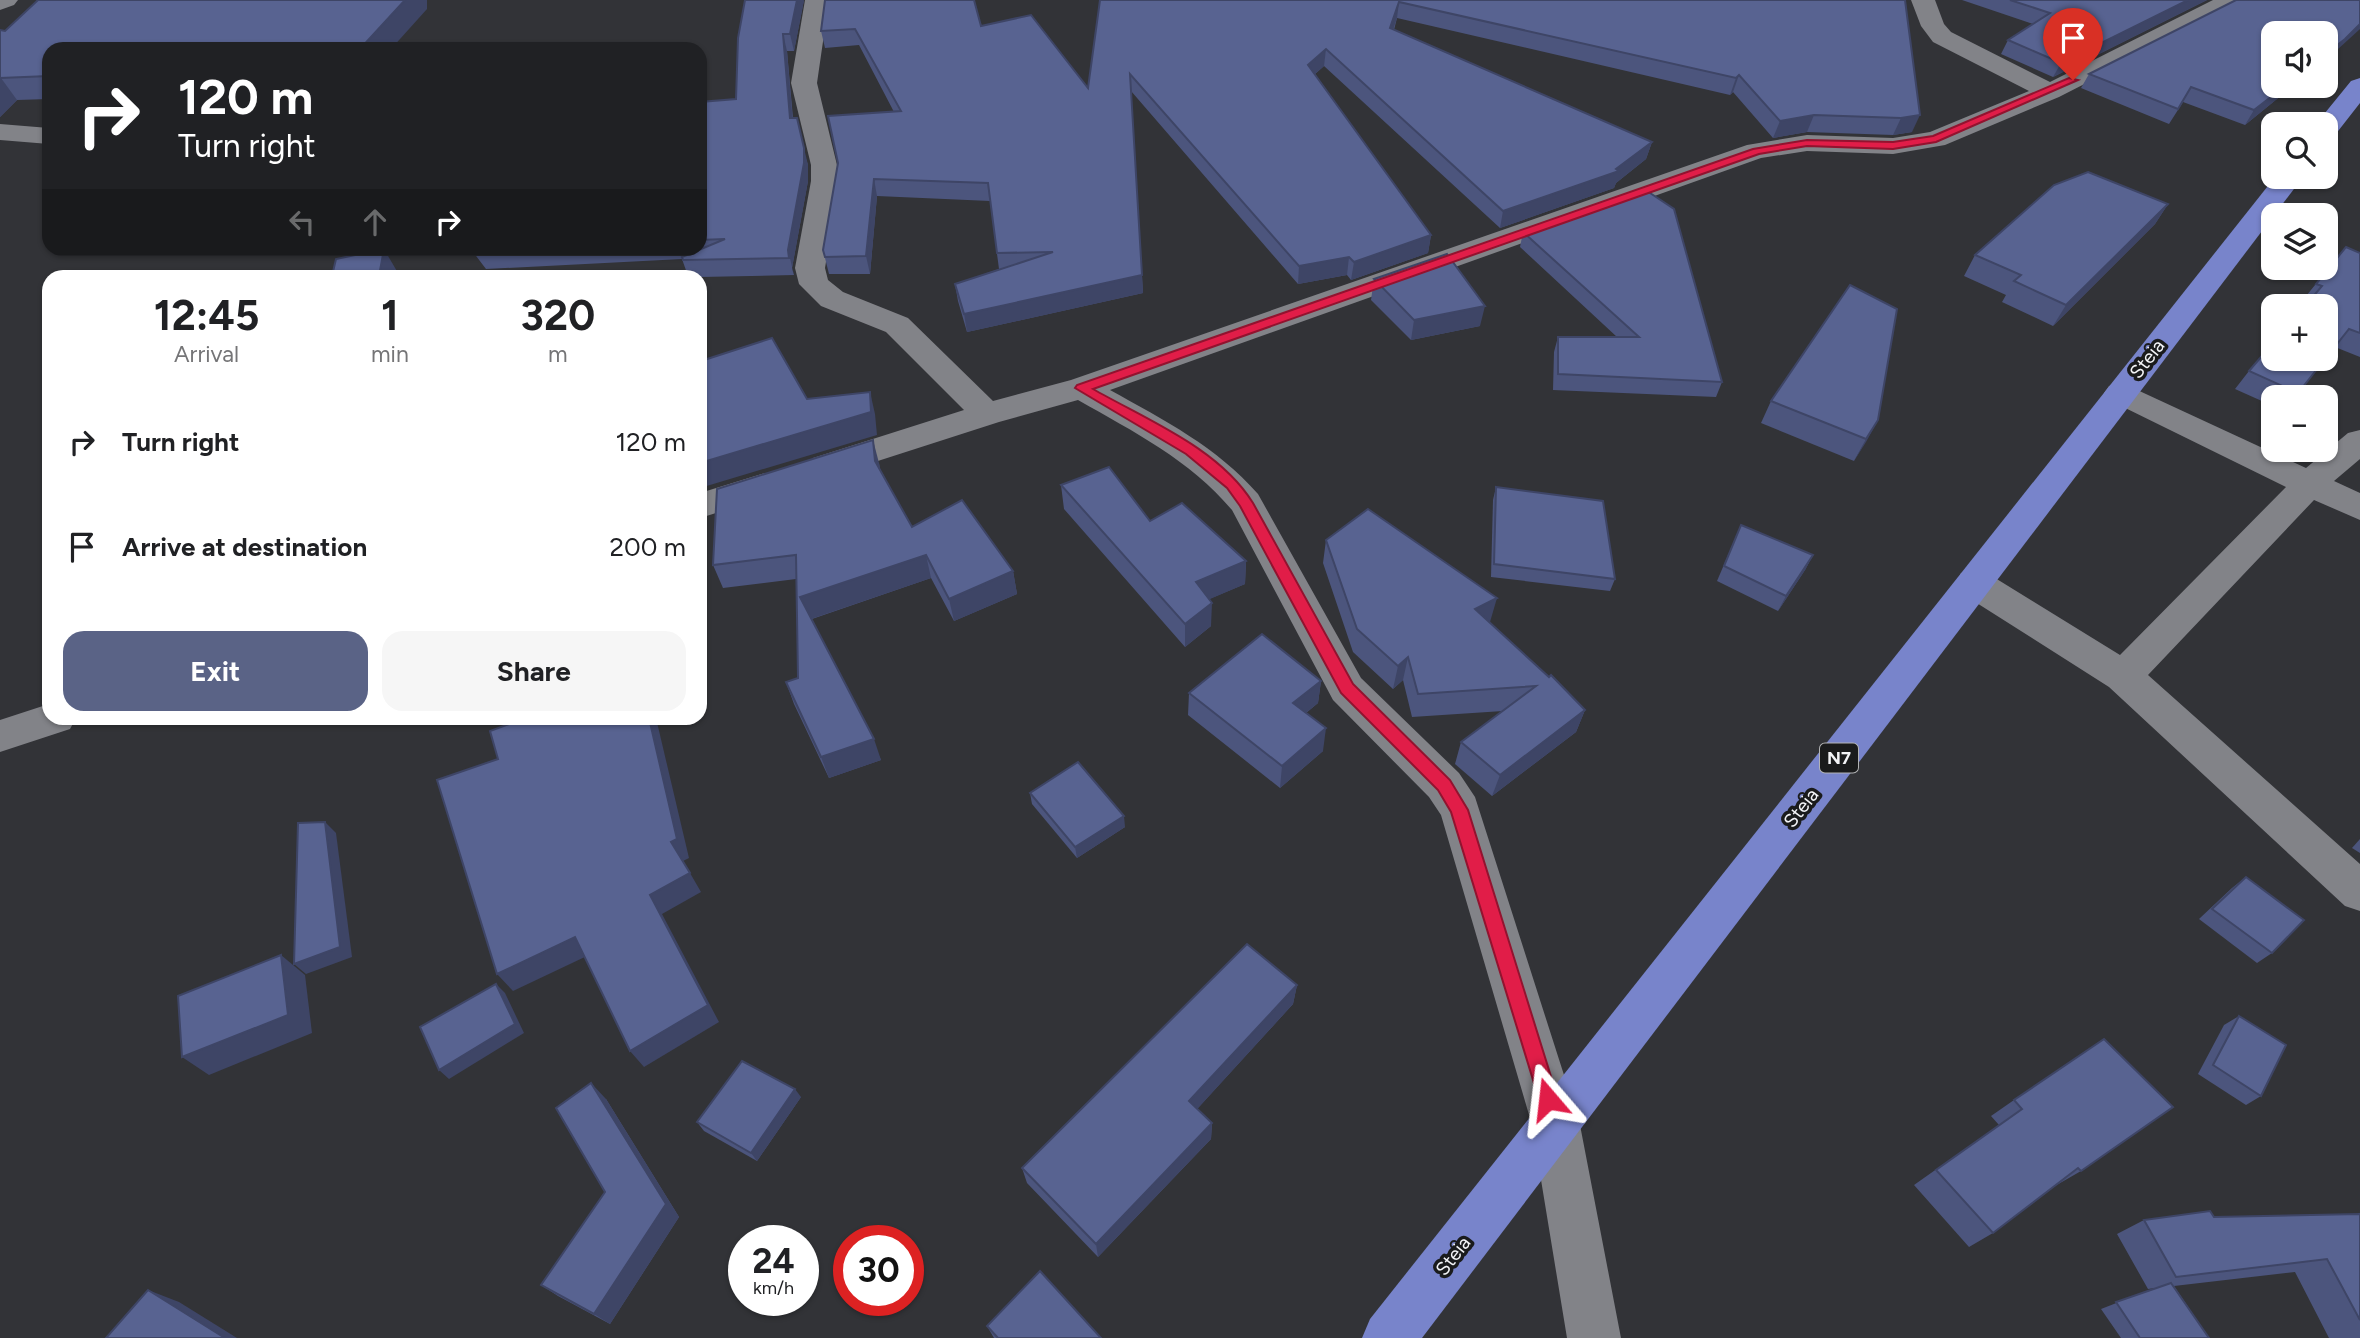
<!DOCTYPE html>
<html lang="en">
<head>
<meta charset="utf-8">
<style>
  :root { --surface:#fff; --page:#f6f6f6; --text:#202124; --muted:#757577; --accent:#5a6386 }
  body { margin:0; font-family:Figtree,sans-serif; background:var(--page); color:var(--text); height:100vh; display:flex; flex-direction:column; font-size:26px; white-space:nowrap }
  * { box-sizing:border-box; margin:0 }
  p { font-size:23px; color:var(--muted) }
  .icon { flex:none; width:38px; height:38px; fill:none; stroke:currentColor; stroke-width:2; stroke-linecap:round; stroke-linejoin:round }
  .map { position:relative; flex:1; overflow:hidden }
  .sheet { position:absolute; left:42px; top:270px; width:665px; height:455px; display:flex; flex-direction:column; background:var(--surface); border-radius:21px; box-shadow:0 2px 5px #0004 }
  .sheet>* { flex:none }
  .top-card { position:absolute; left:42px; top:42px; width:665px; height:214px; border-radius:21px; box-shadow:0 2px 5px #0004; background:#202124; color:#fff; overflow:hidden }
  .buttons { position:absolute; left:2261px; top:21px; display:grid; gap:14px }
  .buttons a { display:grid; place-items:center; width:77px; height:77px; border-radius:14px; background:var(--surface); box-shadow:0 2px 5px #0004; font-size:35px }
  .speed { position:absolute; left:728px; top:1225px; display:flex; gap:14px; font-size:35px; font-weight:700; text-align:center }
  .speed>* { display:grid; place-content:center; width:91px; height:91px; border-radius:50%; background:var(--surface); box-shadow:0 2px 5px #0004; line-height:1 }
  .speed small { font-size:18px; font-weight:400 }
  .speed .limit { border:10px solid #d22; background:#fff; color:#111 }
  .pin { position:absolute; display:grid; place-items:center; width:60px; height:60px; color:#fff; margin:-72px -30px; border-radius:50% 50% 50% 0; rotate:-45deg; box-shadow:0 0 7px #0007 }
  .pin .icon { rotate:45deg }
  .me { position:absolute; width:77px; margin:-38px; rotate:343deg; stroke-linejoin:round; filter:drop-shadow(0 0 5px #0008) }
  .turn { display:flex; align-items:center; gap:24px; height:147px; padding:0 21px; font-size:32px }
  .turn .icon { width:91px; height:91px; stroke-width:2.5 }
  .turn b { display:block; font-size:49px; line-height:60px }
  .lanes { display:flex; align-items:center; height:66px; padding:0 21px; background:#0003; justify-content:center; gap:35px; direction:ltr }
  .lanes .off { opacity:.35 }
  .eta { display:flex; justify-content:space-evenly; align-items:center; height:119px; text-align:center }
  .eta b { font-size:42px; font-weight:700; line-height:49px }
  .action { display:flex; gap:14px; margin-top:auto; padding:14px 21px }
  .action a { flex:1; height:80px; border-radius:21px; background:var(--accent); color:#fff; font-size:28px; font-weight:700; line-height:80px; text-align:center }
  .action a+a { background:var(--page); color:var(--text) }
  ul { padding:0; list-style:none }
  li { display:flex; align-items:center; gap:21px; height:105px; padding:0 21px }
  li div { flex:1 }
  li b { display:block; font-size:26px }
  li em { font-style:normal }
  .map>svg:first-child { display:block }
  .lines { fill:none; stroke-linecap:round; stroke-linejoin:round }
  .minor { fill:#828388; fill-rule:evenodd }
  .major { fill:#7884cb; fill-rule:evenodd }
  .wall { fill:#4c557d }
  .shaded-wall { fill:#3e4566 }
  .building { fill:#586391; stroke:#3e4566; stroke-width:2 }
  .route { fill:#e11d48; stroke:#92132f; stroke-width:2 }
  .labels { text-anchor:middle; dominant-baseline:central; stroke-width:7; stroke-linejoin:round; paint-order:stroke }
  .shield { fill:#1a1b1c; stroke:#b2b3b5; stroke-width:2 }
  .shield-label { font-size:18px; font-weight:bold; fill:#f3f4f7 }
  .street-label { font-size:19px; fill:#f3f4f7; stroke:#1a1b1c }
</style>
</head>
<body>
<div class="map">
<svg width="2360" height="1338" viewBox="0 0 2360 1338">
  <rect width="100%" height="100%" fill="#323337"/>
  <g class="lines">
    <g class="minor">
      <polygon points="0,0 18,0 14,5 0,10"/>
      <path d="M805,0H829L817,83L837,165L839,181L825,268L828,280L843,292L908,318L993,401L1071,380L1747,145L1807,135L1893,138L1930,132L2029,91L1933,42L1921,26L1911,0H1935L1944,24L1951,32L2050,82L2213,0H2243L2239,5L2059,97L1945,145L1893,154L1807,151L1761,158L1110,390C1164,420 1217,447 1258,494L1361,678L1459,773L1475,797L1580,1125L1621,1338H1567L1532,1125L1441,815L1429,797L1333,700L1232,510C1190,460 1134,432 1078,400L999,422L825,478L813,474L808,466L813,458L964,410L886,332L821,306L799,284L795,268L811,181V165L791,83Z"/>
      <polygon points="0,124 49,128 49,144 0,140"/>
      <polygon points="2120,382 2306,468 2348,433 2360,430 2360,459 2334,481 2360,493 2360,520 2314,500 2148,675 2360,864 2360,911 2345,906 2109,687 1961,593 1956,583 1961,573 1974,569 1987,573 2120,655 2286,487 2109,400 2104,393 2109,386"/>
      <polygon points="765,473 777,476 782,485 777,494 700,518 700,493"/>
      <polygon points="49,704 49,718 76,718 70,729 0,752 0,720"/>
    </g>
    <g class="major">
      <polygon points="2360,78 2360,103 2335,135 2326,137 2326,124 2316,124 2351,81"/>
      <polygon points="2275,177 2303,177 1422,1338 1362,1338 1370,1319"/>
    </g>
  </g>
  <g class="wall">
    <polygon points="804,0 794,51 787,51 793,118 808,165 808,181 792,268 794,275 700,277 700,276 688,276 682,259 486,269 470,248 700,248 700,102 736,99"/>
    <polygon points="825,0 981,26 1088,88 1100,0 1905,0 1912,132 1893,135 1807,132 1773,138 1733,92 1730,95 1397,18 1394,30 1652,142 1646,159 1616,183 1614,188 1500,228 1324,66 1315,74 1431,235 1428,253 1351,280 1347,275 1298,284 1131,91 1143,293 967,332 958,301 955,284 999,269 990,201 877,196 870,274 829,274 823,250 894,112 859,45 825,48 821,31"/>
    <polygon points="1962,0 2207,0 2053,77 2001,54 2008,40 2033,24"/>
    <polygon points="427,9 49,49 49,99 17,100 0,117 0,30 5,31"/>
    <polygon points="2335,53 2273,86 2293,86 2245,125 2183,102 2169,124 2081,88 2089,74"/>
    <polygon points="2168,204 2155,224 2053,326 2002,302 2006,295 1964,276 1975,255"/>
    <polygon points="1523,232 1722,382 1716,397 1553,390 1554,352 1558,337 1617,337 1520,247"/>
    <polygon points="2346,247 2360,253 2360,357 2335,347 2307,303 2302,301"/>
    <polygon points="1374,279 1480,326 1411,340 1371,300"/>
    <polygon points="2325,359 2294,397 2273,397 2273,406 2235,389 2249,371"/>
    <polygon points="1771,401 1878,420 1854,461 1761,423"/>
    <polygon points="879,463 880,469 912,527 1013,571 1017,594 954,621 931,578 812,619 881,760 829,778 794,704 786,682 798,678 796,579 723,588 713,565"/>
    <polygon points="1061,485 1246,561 1245,584 1209,599 1211,626 1185,647 1064,509"/>
    <polygon points="1496,487 1615,579 1610,591 1491,577 1493,500"/>
    <polygon points="1741,525 1813,555 1805,570 1778,611 1717,581"/>
    <polygon points="1326,540 1490,622 1489,622 1585,710 1576,732 1492,796 1455,764 1461,742 1503,711 1412,717 1403,680 1393,689 1353,652 1323,563"/>
    <polygon points="1321,681 1318,703 1306,713 1323,751 1280,788 1188,715 1189,693"/>
    <polygon points="1030,793 1125,827 1077,858 1032,804"/>
    <polygon points="2360,839 2360,853 2352,848"/>
    <polygon points="2246,877 2272,953 2257,963 2199,919 2232,888"/>
    <polygon points="1297,985 1293,1004 1197,1109 1212,1123 1211,1139 1098,1257 1027,1183 1022,1168"/>
    <polygon points="2239,1016 2261,1096 2246,1105 2198,1074 2224,1025"/>
    <polygon points="801,1097 757,1161 704,1131 697,1122"/>
    <polygon points="606,1099 679,1217 610,1324 558,1296 541,1285 605,1192"/>
    <polygon points="2014,1100 2081,1171 2055,1186 1993,1233 1969,1247 1914,1185 1999,1125 1991,1116"/>
    <polygon points="2360,1214 2360,1338 2329,1338 2295,1272 2174,1286 2209,1338 2121,1338 2101,1309 2155,1288 2148,1289 2117,1234 2144,1220"/>
    <polygon points="987,1326 1101,1338 994,1338"/>
  </g>
  <g class="shaded-wall">
    <polygon points="405,0 427,0 427,9 391,49 360,49"/>
    <polygon points="797,0 804,0 794,51 790,34"/>
    <polygon points="2188,0 2207,0 2053,77 2061,63"/>
    <polygon points="1399,2 1397,18 1388,45 1390,28"/>
    <polygon points="2360,24 2360,29 2326,60 2326,54"/>
    <polygon points="783,34 787,51 794,135 790,118"/>
    <polygon points="1326,49 1324,66 1306,82 1308,65"/>
    <polygon points="1739,75 1733,92 1730,95 1736,78"/>
    <polygon points="0,78 1,78 17,100 0,117"/>
    <polygon points="2285,86 2293,86 2245,125 2254,110"/>
    <polygon points="1814,115 1807,132 1773,138 1780,121"/>
    <polygon points="1920,115 1912,132 1893,135 1901,118"/>
    <polygon points="1652,142 1646,159 1616,183 1614,188 1500,228 1503,211 1616,169"/>
    <polygon points="804,148 808,165 808,181 792,268 794,275 788,250"/>
    <polygon points="874,179 877,196 870,274 866,256"/>
    <polygon points="2168,204 2155,224 2053,326 2066,305"/>
    <polygon points="1431,235 1428,253 1351,280 1354,262"/>
    <polygon points="384,249 398,273 397,276 379,276"/>
    <polygon points="1349,257 1347,275 1298,284 1299,266"/>
    <polygon points="1142,275 1143,293 967,332 964,314"/>
    <polygon points="1485,306 1480,326 1411,340 1414,320"/>
    <polygon points="870,392 875,414 877,435 700,488 700,463"/>
    <polygon points="1878,420 1866,442 1854,461 1866,439"/>
    <polygon points="873,440 879,463 881,484 875,461"/>
    <polygon points="926,555 931,578 808,620 800,597"/>
    <polygon points="1813,555 1805,570 1778,611 1786,596"/>
    <polygon points="1246,561 1245,584 1196,605 1196,582"/>
    <polygon points="1013,571 1017,594 954,621 949,599"/>
    <polygon points="1497,598 1490,622 1468,632 1475,609"/>
    <polygon points="1212,603 1211,626 1185,647 1185,624"/>
    <polygon points="1408,657 1403,680 1393,689 1398,666"/>
    <polygon points="1321,681 1318,703 1290,726 1293,703"/>
    <polygon points="1585,710 1576,732 1492,796 1500,775"/>
    <polygon points="649,718 656,718 689,858 683,861 701,892 662,914 719,1022 644,1067 630,1051 650,895 671,842"/>
    <polygon points="1326,728 1323,751 1280,788 1282,766"/>
    <polygon points="874,739 881,760 829,778 821,757"/>
    <polygon points="1124,816 1125,827 1077,858 1075,847"/>
    <polygon points="325,822 336,833 352,957 306,974 294,964"/>
    <polygon points="575,937 589,955 513,991 497,974"/>
    <polygon points="281,955 305,975 312,1033 209,1075 182,1057"/>
    <polygon points="496,984 505,993 524,1033 449,1079 439,1070"/>
    <polygon points="1297,985 1293,1004 1189,1118 1189,1101"/>
    <polygon points="591,1083 606,1099 679,1217 610,1324 594,1314 666,1204"/>
    <polygon points="795,1089 801,1097 757,1161 751,1153"/>
    <polygon points="1212,1123 1211,1139 1098,1257 1096,1244"/>
    <polygon points="148,1290 179,1302 237,1338 225,1338"/>
  </g>
  <g class="building">
    <polygon points="38,0 405,0 360,49 49,49 49,76 0,78 0,30 5,31"/>
    <polygon points="745,0 797,0 790,34 783,34 790,118 797,118 804,148 804,163 788,250 789,258 683,260 682,257 725,239 700,240 700,102 736,99 738,38"/>
    <polygon points="825,0 974,0 981,26 1031,15 1088,88 1100,0 1905,0 1920,115 1901,118 1814,115 1780,121 1739,75 1736,78 1399,2 1390,28 1652,142 1616,169 1619,171 1503,211 1326,49 1308,65 1431,235 1354,262 1349,257 1299,266 1130,74 1142,275 964,314 955,284 1053,252 997,253 988,183 874,179 866,256 825,257 823,250 838,163 828,116 901,111 855,29 821,31"/>
    <polygon points="2010,0 2188,0 2061,63 2008,40 2050,13"/>
    <polygon points="2236,0 2360,0 2360,24 2345,39 2326,54 2326,33 2273,33 2273,86 2285,86 2254,110 2191,87 2178,109 2089,74"/>
    <polygon points="2088,172 2168,204 2066,305 2014,281 2021,275 1975,255 2054,185"/>
    <polygon points="1644,189 1674,209 1722,382 1558,374 1558,337 1639,337 1523,232"/>
    <polygon points="2346,247 2360,253 2360,333 2349,329 2326,358 2326,306 2305,306 2322,286 2316,284"/>
    <polygon points="476,248 533,248 478,251"/>
    <polygon points="384,249 379,276 332,276 336,259"/>
    <polygon points="1447,254 1485,306 1414,320 1374,279"/>
    <polygon points="630,272 634,276 619,276"/>
    <polygon points="1850,285 1897,309 1878,420 1866,439 1771,401"/>
    <polygon points="772,338 807,399 870,392 871,412 700,463 700,355 704,360"/>
    <polygon points="2273,343 2273,359 2325,359 2298,393 2249,371"/>
    <polygon points="873,440 875,461 912,527 962,500 1013,571 949,599 926,555 800,597 874,739 821,757 786,682 798,678 796,555 713,565 717,489"/>
    <polygon points="1109,467 1150,521 1182,503 1246,561 1196,582 1212,603 1185,624 1061,485"/>
    <polygon points="1496,487 1603,501 1615,579 1494,564"/>
    <polygon points="1368,509 1497,598 1475,609 1549,677 1551,675 1585,710 1500,775 1461,742 1536,686 1418,694 1408,657 1398,666 1357,629 1326,540"/>
    <polygon points="1741,525 1813,555 1786,596 1724,566"/>
    <polygon points="1262,634 1321,681 1293,703 1326,728 1282,766 1189,693"/>
    <polygon points="525,718 649,718 677,839 671,842 690,873 650,895 708,1005 630,1051 575,937 497,974 437,780 498,759 490,731"/>
    <polygon points="1078,762 1124,816 1075,847 1030,793"/>
    <polygon points="325,822 340,947 294,964 298,823"/>
    <polygon points="2246,877 2304,920 2272,953 2212,909"/>
    <polygon points="1247,944 1297,985 1189,1101 1212,1123 1096,1244 1022,1168"/>
    <polygon points="281,955 288,1015 182,1057 178,996"/>
    <polygon points="496,984 515,1024 439,1070 420,1027"/>
    <polygon points="2239,1016 2286,1045 2261,1096 2213,1065"/>
    <polygon points="2104,1039 2173,1107 2081,1171 2078,1168 1993,1233 1936,1170 2022,1109 2014,1100"/>
    <polygon points="742,1061 795,1089 751,1153 697,1122"/>
    <polygon points="591,1083 666,1204 594,1314 541,1285 605,1192 556,1108"/>
    <polygon points="2210,1211 2214,1217 2360,1214 2360,1320 2327,1259 2176,1277 2144,1220"/>
    <polygon points="1040,1271 1101,1338 998,1338 987,1326"/>
    <polygon points="2171,1283 2209,1338 2140,1338 2116,1302"/>
    <polygon points="148,1290 225,1338 106,1338"/>
  </g>
  <path class="route" d="M2069,78L2078,80L1936,142L1893,149L1807,146L1759,154L1093,389C1147,420 1219,448 1253,503L1353,684L1450,780L1468,810L1558,1099L1555,1106L1548,1109L1541,1106L1451,812L1438,790L1341,693L1240,506L1227,488L1186,454L1075,388L1077,385L1753,149L1807,140L1893,142L1933,136Z"/>
  <g class="labels">
    <rect class="shield" x="1820" y="743.5" width="38" height="29" rx="5"/>
    <g class="shield-label">
      <text x="1839" y="758">N7</text>
    </g>
    <g class="street-label">
      <text transform="translate(2147 359) rotate(-52)">Steia</text>
      <text transform="translate(1801 808) rotate(-52)">Steia</text>
      <text transform="translate(1453 1256) rotate(-52)">Steia</text>
    </g>
  </g>
</svg>
<div class="buttons">
<a><svg class="icon" aria-label="sound" viewBox="0 0 24 24"><path d="M4 9h4l5-4v14l-5-4H4zM17 9q2 3 0 6"/></svg></a>
<a><svg class="icon" aria-label="search" viewBox="0 0 24 24"><circle cx="10" cy="10" r="6"/><path d="M15 15l6 6"/></svg></a>
<a><svg class="icon" aria-label="layers" viewBox="0 0 24 24"><path d="M12 4l9 5-9 5-9-5zM3 14l9 5 9-5"/></svg></a>
<a>+</a>
<a>−</a>
</div>
<div class="speed"><div>24<small>km/h</small></div><div class="limit">30</div></div>
<div class="pin" style="left:2073px;top:80px;background:#d93025"><svg class="icon" aria-label="arrive" viewBox="0 0 24 24"><path d="M6 21V4h12l-3 4 3 4H6"/></svg></div>
<svg class="me" style="left:1548px;top:1099px" viewBox="-20 -20 40 40"><path d="M0-17L14 15 0 8-14 15z" fill="#e11d48" stroke="#fff" stroke-width="4"/></svg>
<div class="top-card">
<div class="turn"><svg class="icon" aria-label="right" viewBox="0 0 24 24"><path d="M7 20v-9h11M14 6l5 5-5 5"/></svg><div><b>120 m</b>Turn right</div></div>
<div class="lanes"><svg class="icon off" aria-label="left" viewBox="0 0 24 24"><path d="M17 20v-9H6M10 6l-5 5 5 5"/></svg><svg class="icon off" aria-label="ahead" viewBox="0 0 24 24"><path d="M12 20V5M6 11l6-6 6 6"/></svg><svg class="icon" aria-label="right" viewBox="0 0 24 24"><path d="M7 20v-9h11M14 6l5 5-5 5"/></svg></div>
</div>
<section class="sheet">
<div class="eta">
<div><b>12:45</b><p>Arrival</p></div>
<div><b>1</b><p>min</p></div>
<div><b>320</b><p>m</p></div>
</div>
<ul>
<li><svg class="icon" aria-label="right" viewBox="0 0 24 24"><path d="M7 20v-9h11M14 6l5 5-5 5"/></svg><div><b>Turn right</b></div><em>120 m</em></li>
<li><svg class="icon" aria-label="arrive" viewBox="0 0 24 24"><path d="M6 21V4h12l-3 4 3 4H6"/></svg><div><b>Arrive at destination</b></div><em>200 m</em></li>
</ul>
<div class="action"><a>Exit</a><a>Share</a></div>
</section>
</div>
</body>
</html>
